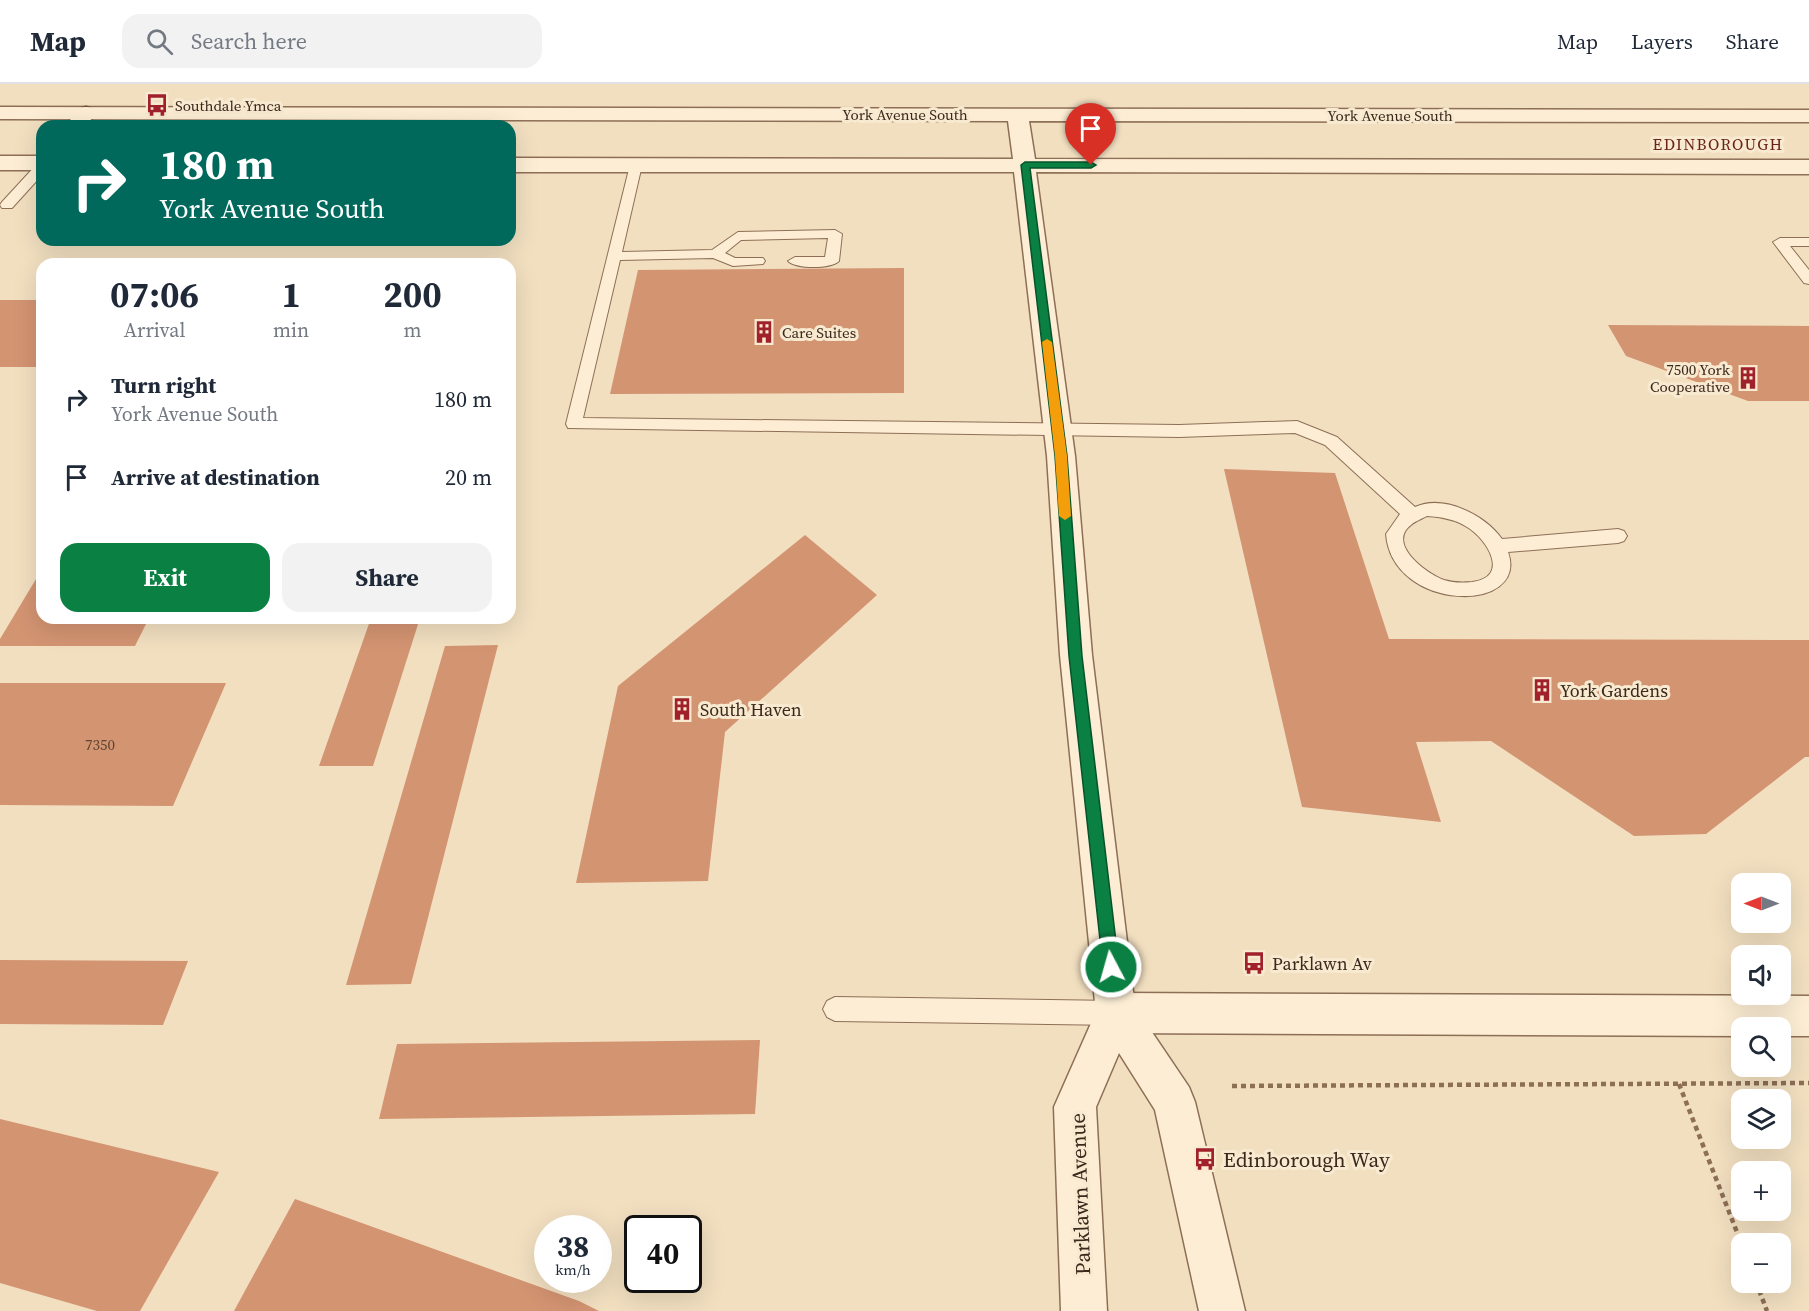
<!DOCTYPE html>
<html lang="en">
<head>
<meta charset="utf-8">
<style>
  :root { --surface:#fff; --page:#f2f2f3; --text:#1f2937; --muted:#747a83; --line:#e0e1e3; --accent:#0b8043 }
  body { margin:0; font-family:"Source Serif 4",serif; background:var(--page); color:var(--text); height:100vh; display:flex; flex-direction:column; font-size:22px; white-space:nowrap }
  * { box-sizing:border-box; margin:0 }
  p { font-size:20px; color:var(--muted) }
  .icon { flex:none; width:33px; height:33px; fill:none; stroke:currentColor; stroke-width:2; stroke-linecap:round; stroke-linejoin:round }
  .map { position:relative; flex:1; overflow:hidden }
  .side { position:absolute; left:36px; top:174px; width:480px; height:366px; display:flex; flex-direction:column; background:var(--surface); border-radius:18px; box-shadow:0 6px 24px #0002 }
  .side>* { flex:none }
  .guide { position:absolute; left:36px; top:36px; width:480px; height:126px; border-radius:18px; box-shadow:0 6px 24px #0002; background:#00695c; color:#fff; overflow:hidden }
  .needle { width:39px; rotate:270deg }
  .tools { position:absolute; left:1731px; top:789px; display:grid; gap:12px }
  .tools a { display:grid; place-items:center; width:60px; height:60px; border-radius:12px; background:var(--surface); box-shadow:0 6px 24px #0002; font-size:30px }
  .speed { position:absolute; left:534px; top:1131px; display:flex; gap:12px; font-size:30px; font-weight:700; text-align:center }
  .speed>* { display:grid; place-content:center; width:78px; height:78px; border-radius:50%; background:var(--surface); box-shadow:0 6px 24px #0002; line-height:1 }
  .speed small { font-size:15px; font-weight:400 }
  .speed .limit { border:3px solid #111; border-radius:9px; background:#fff; color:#111 }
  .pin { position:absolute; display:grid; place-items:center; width:51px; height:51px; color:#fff; margin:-62px -26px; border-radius:50% 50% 50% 0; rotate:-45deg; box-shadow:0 0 6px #0007 }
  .pin .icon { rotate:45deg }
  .me { position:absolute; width:66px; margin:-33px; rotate:354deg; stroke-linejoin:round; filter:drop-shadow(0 0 4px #0008) }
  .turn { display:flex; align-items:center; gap:21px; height:126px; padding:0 24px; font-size:27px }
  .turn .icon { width:78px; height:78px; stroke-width:2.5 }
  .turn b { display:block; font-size:42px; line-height:51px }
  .eta { display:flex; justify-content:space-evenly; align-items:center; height:102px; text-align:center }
  .eta b { font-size:36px; font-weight:700; line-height:42px }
  .cta { display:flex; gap:12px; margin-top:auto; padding:12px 24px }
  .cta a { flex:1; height:69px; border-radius:18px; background:var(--accent); color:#fff; font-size:24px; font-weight:700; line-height:69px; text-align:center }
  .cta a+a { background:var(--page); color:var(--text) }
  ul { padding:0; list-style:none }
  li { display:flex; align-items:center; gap:18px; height:78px; padding:0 24px }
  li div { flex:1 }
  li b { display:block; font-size:22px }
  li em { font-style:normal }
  header { display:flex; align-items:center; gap:36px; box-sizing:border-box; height:84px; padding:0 30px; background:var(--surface); border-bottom:2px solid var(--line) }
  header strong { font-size:28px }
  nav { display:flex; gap:33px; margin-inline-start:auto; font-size:21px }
  .search { width:420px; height:54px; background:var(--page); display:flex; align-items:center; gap:15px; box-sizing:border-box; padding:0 21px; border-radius:18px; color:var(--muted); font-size:22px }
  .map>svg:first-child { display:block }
  .building { fill:#d39472 }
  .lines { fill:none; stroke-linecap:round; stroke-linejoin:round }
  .service-casing { stroke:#8d6f56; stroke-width:2 }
  .minor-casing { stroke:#8d6f56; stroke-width:3 }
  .tertiary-casing { stroke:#8d6f56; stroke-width:3 }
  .secondary-casing { stroke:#6e5039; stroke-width:3 }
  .path { stroke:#8d6f56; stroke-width:4.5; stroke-dasharray:5 4; stroke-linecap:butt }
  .service { fill:#fcedd4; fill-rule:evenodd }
  .minor { fill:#fcedd4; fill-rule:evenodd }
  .tertiary { fill:#fcedd4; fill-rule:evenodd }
  .secondary { fill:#fcedd4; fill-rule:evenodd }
  .route { fill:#0b8043; stroke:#07532c; stroke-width:1.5 }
  .slow { fill:#f59e0b }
  .labels { text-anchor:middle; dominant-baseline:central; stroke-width:6; stroke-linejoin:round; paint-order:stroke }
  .far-poi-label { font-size:15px; fill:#3b291c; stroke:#f8ead0; text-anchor:start }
  .far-street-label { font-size:15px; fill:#3b291c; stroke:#f8ead0 }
  .number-label { font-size:15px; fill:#614432 }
  .far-neighbourhood-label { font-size:16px; letter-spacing:1.5px; fill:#6b2317; stroke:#f8ead0 }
  .poi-label { font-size:18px; fill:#3b291c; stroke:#f8ead0; text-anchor:start }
  .near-poi-label { font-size:21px; fill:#3b291c; stroke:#f8ead0; text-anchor:start }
  .near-street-label { font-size:21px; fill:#3b291c; stroke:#f8ead0 }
</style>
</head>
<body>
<header>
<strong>Map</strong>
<div class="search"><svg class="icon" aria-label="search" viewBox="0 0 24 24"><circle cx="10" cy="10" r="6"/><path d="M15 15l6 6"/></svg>Search here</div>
<nav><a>Map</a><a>Layers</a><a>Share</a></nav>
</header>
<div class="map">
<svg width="1809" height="1227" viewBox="0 0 1809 1227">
  <rect width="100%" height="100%" fill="#f2dfc0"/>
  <g class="building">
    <polygon points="904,184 904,309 610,310 638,186"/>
    <rect x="0" y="216" width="42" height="67"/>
    <polygon points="1608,241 1809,242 1809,317 1748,317 1626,272"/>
    <polygon points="1224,385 1335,389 1389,555 1809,556 1809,673 1805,673 1706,750 1634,752 1491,657 1416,658 1441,738 1302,723"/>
    <polygon points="805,451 877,511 725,648 708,797 576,799 618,602"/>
    <polygon points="42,485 42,534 149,534 135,562 0,562 0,555"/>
    <polygon points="371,534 420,534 373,682 319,682"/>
    <polygon points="498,561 411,900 346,901 445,562"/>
    <polygon points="0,599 226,599 173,722 0,721"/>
    <polygon points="0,876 188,877 163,941 0,940"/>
    <polygon points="760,956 755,1030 379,1035 397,960"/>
    <polygon points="0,1035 219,1088 140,1227 97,1227 0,1199"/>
    <polygon points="295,1115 579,1217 599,1227 234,1227"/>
  </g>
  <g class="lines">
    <g class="service-casing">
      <g id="service">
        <path d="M636,77L642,81L622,168L712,166L738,148L835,146L842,150L839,177C831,185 796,185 788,177L795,173H825L828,154L741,156L725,169L735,174H763L765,177L763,180L733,182L713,174L620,176L583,334L1179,341L1297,337L1337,353L1415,423C1444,410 1485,431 1502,455L1618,445L1624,447L1627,452L1624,457L1618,459L1508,468C1530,530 1392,529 1386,450L1400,430L1325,361L1295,349L1179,353L568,344L566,340L630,81ZM1427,432C1441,433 1455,435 1467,443C1487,455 1511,493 1472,498C1462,499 1454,499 1444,496C1427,490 1386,460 1411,441C1415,437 1422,435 1427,432Z"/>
        <polygon points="42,79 42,91 12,124 2,124 0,121 2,118 37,80"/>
        <polygon points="1780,154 1809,154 1809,162 1790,162 1809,186 1809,200 1804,199 1773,158"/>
        <polygon points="835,913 1116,917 1124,921 1128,929 1124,937 1116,941 835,937 827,933 823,925 827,917"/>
      </g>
    </g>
    <g class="minor-casing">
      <polygon id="minor" points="1116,909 1809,912 1809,952 1780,952 1780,944 1742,944 1742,952 1116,949 1102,943 1096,929 1102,915"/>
    </g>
    <g class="tertiary-casing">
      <g id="tertiary">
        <polygon points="0,23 1809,26 1809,38 1029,37 1035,75 1809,76 1809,90 1036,88 1075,372 1092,571 1135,923 1189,1003 1195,1018 1245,1227 1199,1227 1155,1026 1119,969 1096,1023 1107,1227 1061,1227 1054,1023 1096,928 1060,571 1047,372 1014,88 510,88 510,74 1013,75 1008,37 0,35"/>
        <rect x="0" y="72" width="42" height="14"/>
      </g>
    </g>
    <g class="secondary-casing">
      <polygon id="secondary" points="86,23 93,25 96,29 86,42 65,42 79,25"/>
    </g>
    <g class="path">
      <polyline points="1679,1000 1742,1161"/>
      <polyline points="1232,1002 1809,999"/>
      <polyline points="1756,1198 1767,1227"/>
    </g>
    <use href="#service" class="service"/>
    <use href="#minor" class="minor"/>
    <use href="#tertiary" class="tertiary"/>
    <use href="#secondary" class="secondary"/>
  </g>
  <polygon class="route" points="1025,78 1091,78 1096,81 1091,84 1030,84 1067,372 1082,572 1119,883 1116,888 1111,891 1105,888 1103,883 1069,572 1055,372 1021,81"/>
  <polygon class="slow" points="1047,255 1052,258 1067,372 1071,432 1065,436 1059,432 1055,372 1042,258"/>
  <defs>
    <g id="bus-bare" transform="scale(1.8)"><path d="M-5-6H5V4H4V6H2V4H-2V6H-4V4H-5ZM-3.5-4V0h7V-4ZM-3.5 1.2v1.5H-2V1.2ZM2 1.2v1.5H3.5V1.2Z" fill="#a1212b" stroke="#f8ead0" stroke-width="2.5" paint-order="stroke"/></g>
    <g id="building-bare" transform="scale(1.8)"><path d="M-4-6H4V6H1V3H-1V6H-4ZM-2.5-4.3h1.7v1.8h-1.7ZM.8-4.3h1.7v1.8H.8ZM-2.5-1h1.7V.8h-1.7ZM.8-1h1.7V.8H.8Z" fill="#a1212b" stroke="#f8ead0" stroke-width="2.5" paint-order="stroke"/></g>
  </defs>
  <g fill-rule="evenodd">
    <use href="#bus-bare" x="157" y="21"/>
    <use href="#building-bare" x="764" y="248"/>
    <use href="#building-bare" x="1748" y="294"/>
    <use href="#building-bare" x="1542" y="606"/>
    <use href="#building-bare" x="682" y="625"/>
    <use href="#bus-bare" x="1254" y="879"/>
    <use href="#bus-bare" x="1205" y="1075"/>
  </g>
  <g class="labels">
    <g class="far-poi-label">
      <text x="175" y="21">Southdale Ymca</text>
      <text x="782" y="248">Care Suites</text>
      <text x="1730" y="285" text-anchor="end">7500 York<tspan x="1730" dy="17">Cooperative</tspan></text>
    </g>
    <g class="far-street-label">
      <text x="905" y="30">York Avenue South</text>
      <text x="1390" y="31">York Avenue South</text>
    </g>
    <g class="number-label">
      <text x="100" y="660">7350</text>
    </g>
    <g class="far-neighbourhood-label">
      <text x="1718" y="60">EDINBOROUGH</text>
    </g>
    <g class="poi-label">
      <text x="1560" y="606">York Gardens</text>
      <text x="700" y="625">South Haven</text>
      <text x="1272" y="879">Parklawn Av</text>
    </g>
    <g class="near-poi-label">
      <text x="1223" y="1075">Edinborough Way</text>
    </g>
    <g class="near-street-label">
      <text transform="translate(1080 1110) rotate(-92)">Parklawn Avenue</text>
    </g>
  </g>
</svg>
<div class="tools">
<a><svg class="needle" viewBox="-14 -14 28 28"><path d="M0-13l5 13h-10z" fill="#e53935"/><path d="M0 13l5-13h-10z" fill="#747a83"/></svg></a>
<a><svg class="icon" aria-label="sound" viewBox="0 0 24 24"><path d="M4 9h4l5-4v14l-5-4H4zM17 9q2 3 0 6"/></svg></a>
<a><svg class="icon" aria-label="search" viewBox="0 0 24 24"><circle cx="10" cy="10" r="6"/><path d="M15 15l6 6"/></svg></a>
<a><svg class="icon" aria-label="layers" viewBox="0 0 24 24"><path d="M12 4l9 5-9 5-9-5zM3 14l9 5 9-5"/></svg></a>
<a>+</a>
<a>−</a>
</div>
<div class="speed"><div>38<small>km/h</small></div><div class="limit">40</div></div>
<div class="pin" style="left:1091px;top:81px;background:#d93025"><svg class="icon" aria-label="arrive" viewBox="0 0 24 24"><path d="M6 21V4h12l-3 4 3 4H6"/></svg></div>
<svg class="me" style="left:1111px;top:883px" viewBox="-20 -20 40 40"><circle r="17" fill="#0b8043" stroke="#fff" stroke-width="3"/><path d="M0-11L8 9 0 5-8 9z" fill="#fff"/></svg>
<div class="guide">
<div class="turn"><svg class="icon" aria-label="right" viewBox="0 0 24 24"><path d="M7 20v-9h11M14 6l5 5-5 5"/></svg><div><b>180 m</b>York Avenue South</div></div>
</div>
<section class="side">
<div class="eta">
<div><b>07:06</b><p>Arrival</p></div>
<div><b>1</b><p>min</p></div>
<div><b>200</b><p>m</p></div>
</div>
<ul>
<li><svg class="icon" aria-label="right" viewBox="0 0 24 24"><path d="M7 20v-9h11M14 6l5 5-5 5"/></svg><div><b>Turn right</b><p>York Avenue South</p></div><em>180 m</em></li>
<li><svg class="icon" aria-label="arrive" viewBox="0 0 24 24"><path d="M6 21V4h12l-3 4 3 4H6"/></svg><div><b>Arrive at destination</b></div><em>20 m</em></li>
</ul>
<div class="cta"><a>Exit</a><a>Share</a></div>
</section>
</div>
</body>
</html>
